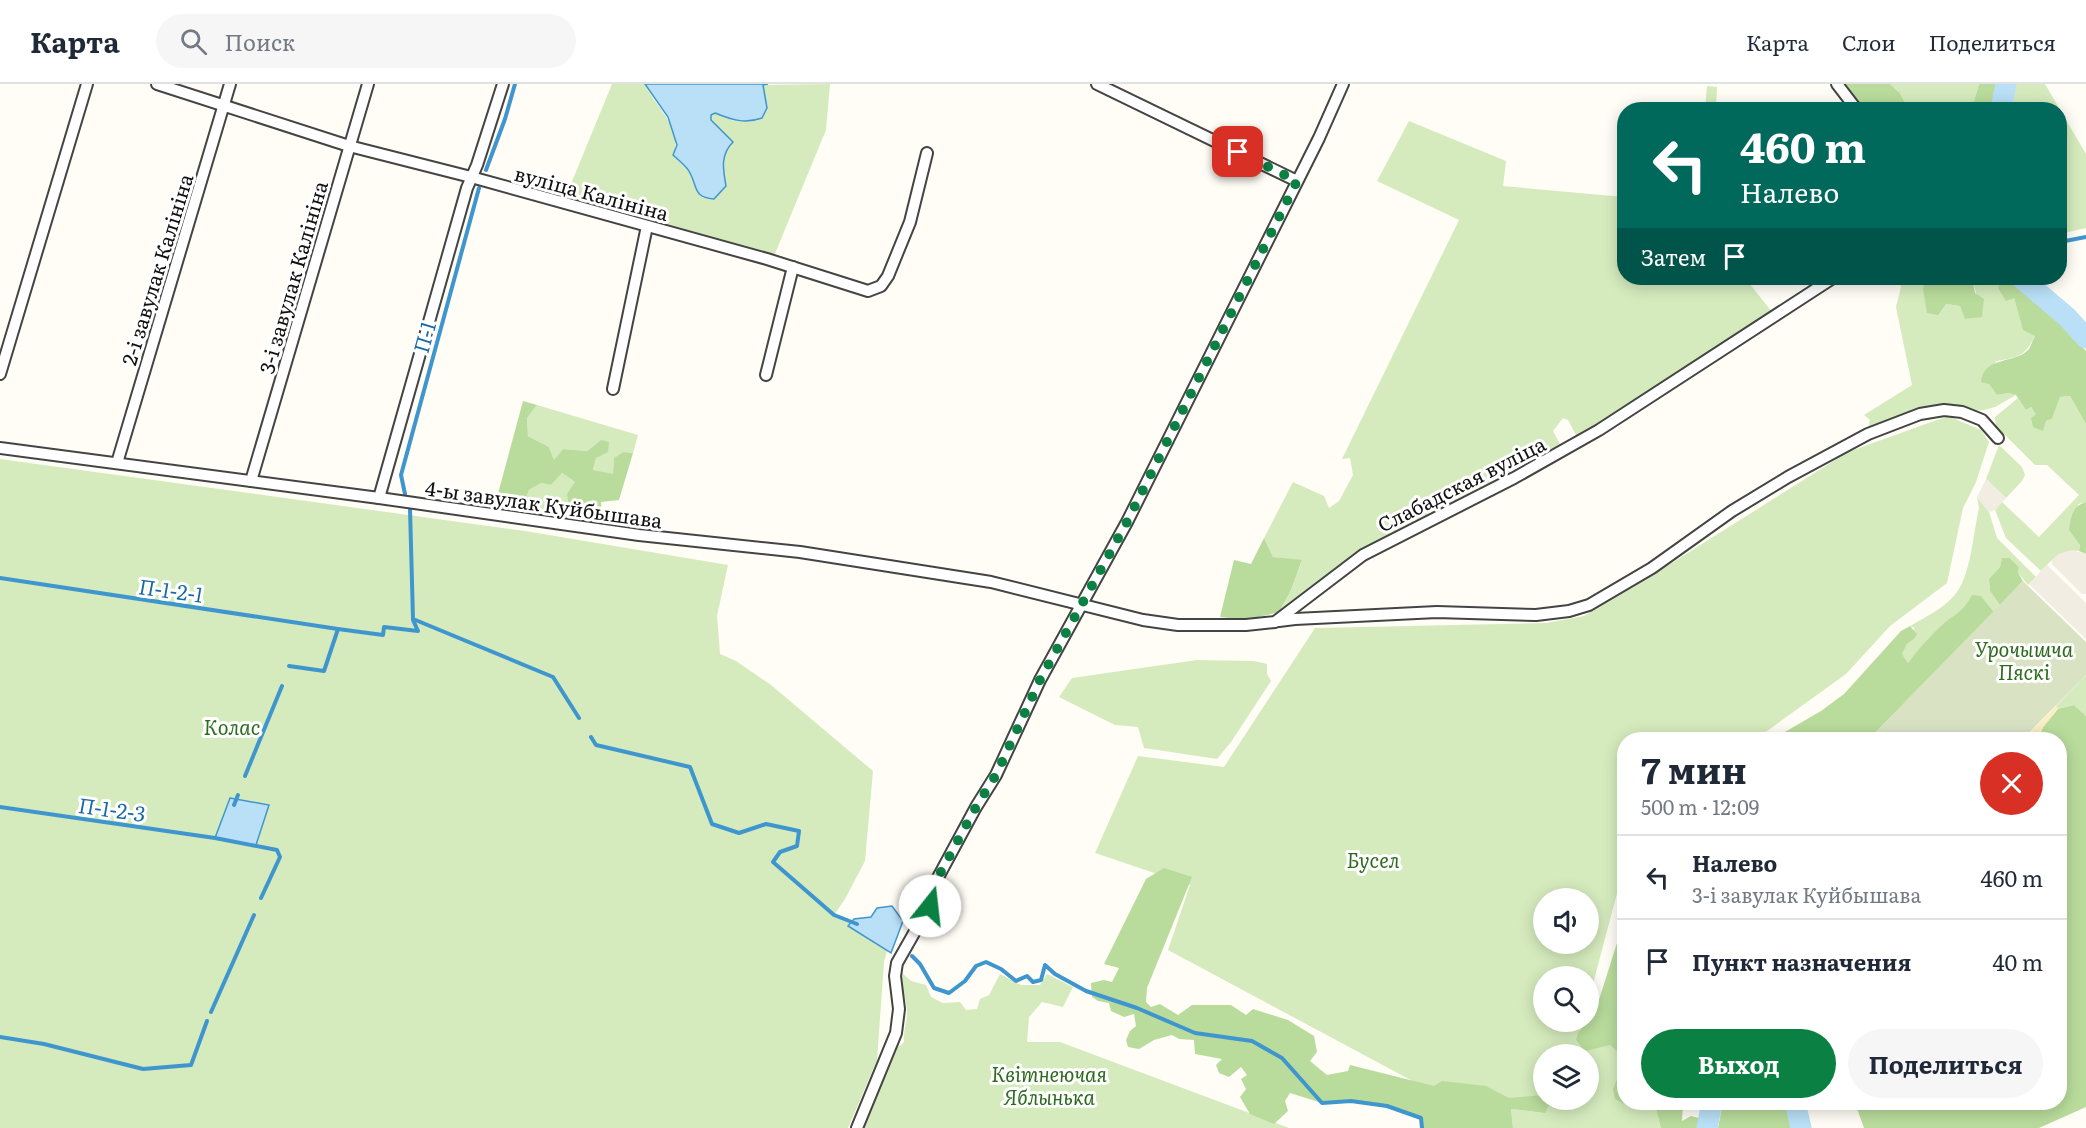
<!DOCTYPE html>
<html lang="ru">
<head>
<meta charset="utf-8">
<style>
  :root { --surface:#fff; --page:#f6f6f7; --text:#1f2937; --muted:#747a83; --line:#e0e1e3; --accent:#0b8043 }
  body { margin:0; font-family:Literata,serif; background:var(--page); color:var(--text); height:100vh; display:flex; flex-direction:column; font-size:22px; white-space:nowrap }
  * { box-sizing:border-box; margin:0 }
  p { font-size:20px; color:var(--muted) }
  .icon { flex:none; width:33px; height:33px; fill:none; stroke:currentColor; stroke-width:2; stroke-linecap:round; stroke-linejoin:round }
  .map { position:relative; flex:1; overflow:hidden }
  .panel { position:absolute; left:1617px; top:648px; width:450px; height:378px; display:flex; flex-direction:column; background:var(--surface); border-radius:24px; box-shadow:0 3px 15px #0003 }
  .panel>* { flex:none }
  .banner { position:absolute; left:1617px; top:18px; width:450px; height:183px; border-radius:24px; box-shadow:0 3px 15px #0003; background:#00695c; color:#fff; overflow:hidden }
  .fabs { position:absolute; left:1533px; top:804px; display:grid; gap:12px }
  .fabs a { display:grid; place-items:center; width:66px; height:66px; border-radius:50%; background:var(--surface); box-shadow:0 3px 15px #0003; font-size:30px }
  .pin { position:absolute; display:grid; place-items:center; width:51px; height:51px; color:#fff; margin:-26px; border-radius:12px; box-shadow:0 3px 9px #0006 }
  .me { position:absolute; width:66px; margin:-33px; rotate:16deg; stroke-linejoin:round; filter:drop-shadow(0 0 4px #0008) }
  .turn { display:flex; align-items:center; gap:21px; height:126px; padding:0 24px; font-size:27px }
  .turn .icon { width:78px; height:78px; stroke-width:2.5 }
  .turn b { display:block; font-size:42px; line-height:51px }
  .then { display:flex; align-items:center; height:57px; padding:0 24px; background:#0003; gap:12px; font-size:22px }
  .round { display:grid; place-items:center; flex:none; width:63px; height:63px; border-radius:32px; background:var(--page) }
  .overview { display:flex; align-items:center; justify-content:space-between; height:102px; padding:0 24px }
  h1 { font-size:36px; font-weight:700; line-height:45px }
  .button { display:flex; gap:12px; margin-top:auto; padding:12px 24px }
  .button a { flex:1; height:69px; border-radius:36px; background:var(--accent); color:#fff; font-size:24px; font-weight:700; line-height:69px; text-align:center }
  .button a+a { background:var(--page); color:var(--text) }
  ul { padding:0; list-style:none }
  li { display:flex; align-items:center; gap:18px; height:84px; padding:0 24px; border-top:2px solid var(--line) }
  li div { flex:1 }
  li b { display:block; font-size:22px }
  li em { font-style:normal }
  header { display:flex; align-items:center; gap:36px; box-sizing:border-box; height:84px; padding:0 30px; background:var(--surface); border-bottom:2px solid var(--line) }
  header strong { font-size:28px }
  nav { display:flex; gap:33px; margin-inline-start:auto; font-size:21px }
  .search { width:420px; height:54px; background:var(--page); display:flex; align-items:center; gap:15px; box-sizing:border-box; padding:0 21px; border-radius:33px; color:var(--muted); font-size:22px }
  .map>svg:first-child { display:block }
  .green { fill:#d5ebbd; fill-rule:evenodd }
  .forest { fill:#b9dc9c }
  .sand { fill:#fbeec1 }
  .cemetery { fill:#d9e3c4 }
  .plaza { fill:#f1ede2 }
  .water { fill:#b9e0f7; stroke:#3f96cf; stroke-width:1.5 }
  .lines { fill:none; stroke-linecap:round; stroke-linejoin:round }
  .stream { stroke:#3f96cf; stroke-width:4 }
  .river { stroke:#b9e0f7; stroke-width:21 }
  .street-casing { stroke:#444; stroke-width:14 }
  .street { stroke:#fff; stroke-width:10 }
  .route { stroke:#0b8043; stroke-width:10; stroke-dasharray:0 18 }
  .labels { text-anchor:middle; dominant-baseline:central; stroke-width:6; stroke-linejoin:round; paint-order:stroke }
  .street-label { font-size:20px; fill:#111; stroke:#fff }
  .park-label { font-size:20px; font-style:italic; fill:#2f6b1f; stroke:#fff }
  .water-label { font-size:21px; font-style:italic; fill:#1768a6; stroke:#fff }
</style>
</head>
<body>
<header>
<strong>Карта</strong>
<div class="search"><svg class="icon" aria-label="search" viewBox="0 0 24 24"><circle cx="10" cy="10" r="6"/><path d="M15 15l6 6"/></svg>Поиск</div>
<nav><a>Карта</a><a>Слои</a><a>Поделиться</a></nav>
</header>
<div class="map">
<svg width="2086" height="1044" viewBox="0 0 2086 1044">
  <rect width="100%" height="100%" fill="#fffdf5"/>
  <g class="green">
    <path d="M612,0H645C655,23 684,44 673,71L689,87L697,108L703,114L726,102L722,81L726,65L710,36L711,31L715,29L734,37L763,1L830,0L826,46L774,172L566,112Z"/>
    <polygon points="1890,0 1979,0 1974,17 1957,26 1908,25 1900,9"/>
    <polygon points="2016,0 2045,0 2086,70 2086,144 2060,150 2060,26 2012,25"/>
    <polygon points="1707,2 1717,3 1716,25 1705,25"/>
    <polygon points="1409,37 1506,77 1503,102 1624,113 1624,194 1745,194 1772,228 1606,336 1577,353 1568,336 1563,334 1553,347 1560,360 1348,476 1299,516 1279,528 1291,506 1302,477 1273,473 1264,454 1293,398 1324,412 1329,424 1339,417 1353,391 1350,374 1342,375 1459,136 1377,97"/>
    <path d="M1899,194H1925L1923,205L1946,220L1960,222L1966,235L1982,232L1972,194H2006L2001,196L2014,214L2023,245L2035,251C2025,273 2018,273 1996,277L1989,300L1997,311L2008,309L2016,311L1995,323L1984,326L1976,327L1963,323L1944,322L1918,324L1868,345L1870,336L1864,331L1912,301L1896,223L1901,203Z"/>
    <path d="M2070,312L2086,340V418L2078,420L2080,461L2079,467C2061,465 2053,475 2041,487L2006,454L1995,426L2002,418L2039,453L2079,411L2047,381H2035L1996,342L1995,333L2018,314L2026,326L2031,323L2037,330L2046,337L2052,335L2060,313Z"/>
    <polygon points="537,321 638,351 633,369 623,368 614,374 613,391 593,386 601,356 587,367 563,365 554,377 549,363 528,352 527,334"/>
    <path d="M1948,332L1981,346L1989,358L1976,398L1963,424L1947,499L1890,542L1846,590L1756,655L1624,656V783L1589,915L1588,892H1544V938H1582L1577,957L1610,961L1622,971L1619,991L1613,1004L1625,1020L1657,1019L1656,1025L1661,1044H1513L1511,1025L1544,1029L1420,1001L1168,866L1190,801L1095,769L1138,672L1224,683L1315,544L1546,539L1584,532L1632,504L1848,368ZM1544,814H1588V860H1544ZM1544,970H1588V1016H1544Z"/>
    <polygon points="1999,361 2022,383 2025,391 2022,397 2006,414 1986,395"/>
    <polygon points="0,375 525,447 728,481 717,532 720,570 736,577 771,601 873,687 865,777 845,815 834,831 891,853 884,878 877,976 848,1044 0,1044"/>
    <polygon points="562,389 575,398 569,422 559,426 558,432 521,427 529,406 541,399 551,401"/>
    <path d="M1977,413L1989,428L1997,454L2036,493L2028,501L2018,489L2019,483L2010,474H2002L2000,483L1989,495L1990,507L2000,521L1994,528L1981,512C1954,532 1928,551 1908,579L1902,570L1907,560L1914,555V544L1910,542C1925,533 1941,526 1953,513C1971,495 1973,449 1979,424Z"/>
    <polygon points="1197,576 1254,577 1267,580 1267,590 1271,597 1231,658 1217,675 1144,664 1138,643 1115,641 1059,613 1072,594"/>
    <polygon points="2086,591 2086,632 2074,621 2058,625 2056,622"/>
    <path d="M902,889L911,897L926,901L931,913L943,919L960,918L966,926L977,925L980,915L989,911L1000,890L1021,901H1040L1047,890L1073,903L1063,923L1042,918L1029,933L1027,958H1060L1289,1044H862L895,961L900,962L904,958C903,947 907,939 907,928C907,915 900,903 902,889Z"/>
  </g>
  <g class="forest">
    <polygon points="1841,0 1890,0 1900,9 1908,25 1861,25"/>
    <polygon points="1979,0 1996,0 1991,25 1957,25 1974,17"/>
    <polygon points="1925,194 1972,194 1975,209 1984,215 1982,233 1965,235 1960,222 1946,220 1938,231 1927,229 1923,205"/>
    <path d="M2006,194H2011L2039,217L2086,267V340L2070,312L2060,313L2052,335L2046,337L2043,347L2033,343L2031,334L2036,330L2031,323L2026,326L2016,311L2008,309L1997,311L1989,300L1981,298C1984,271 2015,281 2029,265C2031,262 2033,255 2035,252L2023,246L2014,214L2006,217L1998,204L2001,196Z"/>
    <polygon points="523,317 537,321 527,334 528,352 549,363 554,376 563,365 587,367 601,356 609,358 608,368 596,374 593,386 613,390 614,374 623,368 633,369 619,416 601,418 602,430 596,438 558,432 559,426 569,422 567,410 575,398 562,389 551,401 541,399 529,406 521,427 500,423 496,417"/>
    <path d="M2086,418V470L2079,467L2080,461L2069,446C2071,433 2072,422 2086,418Z"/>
    <polygon points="1264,454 1273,473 1302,476 1291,506 1279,528 1246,536 1220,533 1234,476 1251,480"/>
    <polygon points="2002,474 2010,474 2019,483 2018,489 2023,497 2000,521 1990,507 1989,495 2000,483"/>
    <path d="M1972,511L1981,512L1994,528L1869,655H1773L1821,627L1844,610L1901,547L1910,542L1917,550L1914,555L1907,560L1902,570L1908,579C1918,565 1929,553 1941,542C1955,529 1962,530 1972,511Z"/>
    <polygon points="2074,621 2086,632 2086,1023 2039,1044 1864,1044 1855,1019 2060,1018 2060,656 2038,655 2043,643 2058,625"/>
    <polygon points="1164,784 1192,793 1147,904 1146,918 1151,923 1160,920 1178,931 1192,921 1231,921 1246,931 1253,925 1288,936 1314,952 1317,968 1310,977 1327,991 1348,987 1350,981 1434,1002 1442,997 1486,1002 1509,1014 1543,1011 1544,1016 1549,1016 1550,1019 1545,1029 1511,1025 1513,1044 1422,1044 1420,1034 1387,1022 1351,1017 1322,1019 1290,1009 1285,1017 1288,1027 1274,1040 1250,1030 1240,1013 1246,1005 1241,995 1247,991 1241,983 1229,993 1219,989 1216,981 1222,975 1195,970 1194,956 1179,955 1172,951 1154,956 1139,965 1128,963 1126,956 1130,947 1136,942 1134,930 1124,933 1111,927 1109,919 1098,917 1092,913 1091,899 1104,896 1112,898 1119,884 1104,880 1146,795"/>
    <polygon points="1624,837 1624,1018 1626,1019 1625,1020 1615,1015 1613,1004 1619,991 1621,971 1610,961 1585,967 1576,956 1578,949 1586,938 1588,938 1589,934 1597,922"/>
    <polygon points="1723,1018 1787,1019 1793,1044 1718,1044"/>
    <polygon points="1657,1019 1683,1019 1682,1037 1691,1032 1699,1034 1698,1044 1661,1044 1656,1025"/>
  </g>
  <polygon class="sand" points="2056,622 2058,625 2043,643 2038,655 2023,656"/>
  <polygon class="cemetery" points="2023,497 2086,558 2086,591 2023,655 1869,655"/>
  <g class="plaza">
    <polygon points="1986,395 2006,414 1995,426 1989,428 1977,413"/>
    <polygon points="2072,466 2086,470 2086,510 2082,510 2052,480 2052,476 2059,470"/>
    <polygon points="2047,481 2086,519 2086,555 2029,500"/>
  </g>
  <g class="water">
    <path d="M645,0H768L763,1L767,24L762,34C745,40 732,36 715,29L711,31V36L733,58C720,71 723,85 726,102L714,115C693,113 698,104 690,89C687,82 678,76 673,71L677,61L668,33Z"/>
    <polygon points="230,714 269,721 256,761 215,754"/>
    <polygon points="892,822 903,837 891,869 848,842 854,835 871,833 877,824"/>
  </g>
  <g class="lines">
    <g class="stream">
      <polyline points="486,86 505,35 515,0"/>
      <polyline points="2060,158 2086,153"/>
      <polyline points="405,410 401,391 479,104"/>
      <polyline points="410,425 413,535 553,593 579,634"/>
      <polyline points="0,494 338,545"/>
      <polyline points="289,582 324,587 338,545 383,551 384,543 418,547 413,536"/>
      <polyline points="591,653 596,661 690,683 712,740 739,749 766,740 799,747 797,762 780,768 773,778 834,831 857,840"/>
      <polyline points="245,692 282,602"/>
      <polyline points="234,721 238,711"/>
      <polyline points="0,723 215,754 277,766 280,773 261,814"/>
      <polyline points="912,872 920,880 934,904 949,909 965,897 976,882 986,878 1001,885 1016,897 1027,892 1033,898 1041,896 1045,881 1055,890 1086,907 1137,924 1195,949 1252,957 1282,974 1322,1019 1351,1017 1387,1022 1421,1034 1422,1044"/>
      <polyline points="211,928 254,831"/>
      <polyline points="0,953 44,960 143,985 191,981 207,937"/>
    </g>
    <g class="river">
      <polyline points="2001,26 2006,0"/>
      <polyline points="2021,194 2067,233 2086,254"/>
      <polyline points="1795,1018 1801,1044"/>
      <polyline points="1707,1044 1712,1018"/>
    </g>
    <g class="street-casing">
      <g id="street">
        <polyline points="157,0 349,62 471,93 767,175 868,207 881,202 888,192 910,138 927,69"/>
        <polyline points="1097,0 1297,97"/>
        <polyline points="1837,0 1857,26"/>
        <polyline points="0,290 87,0"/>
        <polyline points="766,291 793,183"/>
        <polyline points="613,305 647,142"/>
        <polyline points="0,364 379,414 639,451 800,468 991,498 1143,536 1178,541 1246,541 1275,538 1363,471 1514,394 1599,346 1833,194"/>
        <polyline points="117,379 230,0"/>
        <polyline points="251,397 368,0"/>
        <polyline points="379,414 467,104 477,81 503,0"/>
        <polyline points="1279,537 1295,535 1437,528 1536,531 1569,527 1589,521 1652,484 1732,427 1788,393 1868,350 1920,330 1944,326 1962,328 1982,336 1998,354"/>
        <polyline points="857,1044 896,949 899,925 895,892 897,879 930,821 935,799 976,723 996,691 1040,596 1127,438 1319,54 1343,0"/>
      </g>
    </g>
    <use href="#street" class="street"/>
  </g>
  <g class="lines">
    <polyline class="route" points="930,822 935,799 976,723 996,691 1040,596 1127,438 1297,97 1238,68"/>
  </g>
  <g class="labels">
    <g class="street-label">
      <text transform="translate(592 108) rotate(15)">вуліца Калініна</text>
      <text transform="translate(156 185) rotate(-73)">2-і завулак Калініна</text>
      <text transform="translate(292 193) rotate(-74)">3-і завулак Калініна</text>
      <text transform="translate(1461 399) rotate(-27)">Слабадская вуліца</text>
      <text transform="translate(544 419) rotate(8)">4-ы завулак Куйбышава</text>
    </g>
    <g class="park-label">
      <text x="2024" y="564">Урочышча<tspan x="2024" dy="23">Пяскі</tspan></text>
      <text x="232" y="642">Колас</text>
      <text x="1373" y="775">Бусел</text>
      <text x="1049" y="989">Квітнеючая<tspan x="1049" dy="23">Яблынька</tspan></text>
    </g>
    <g class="water-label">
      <text transform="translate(423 253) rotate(-75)">П-1</text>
      <text transform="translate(171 505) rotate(8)">П-1-2-1</text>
      <text transform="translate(112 724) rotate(8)">П-1-2-3</text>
    </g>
  </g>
</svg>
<div class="fabs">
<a><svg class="icon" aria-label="sound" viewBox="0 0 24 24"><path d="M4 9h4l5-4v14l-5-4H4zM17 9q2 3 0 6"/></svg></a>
<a><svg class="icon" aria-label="search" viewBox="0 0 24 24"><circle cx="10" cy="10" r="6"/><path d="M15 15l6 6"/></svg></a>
<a><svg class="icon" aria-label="layers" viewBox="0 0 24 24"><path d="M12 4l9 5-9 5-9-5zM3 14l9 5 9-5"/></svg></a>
</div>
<div class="pin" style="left:1238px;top:68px;background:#d93025"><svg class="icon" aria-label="arrive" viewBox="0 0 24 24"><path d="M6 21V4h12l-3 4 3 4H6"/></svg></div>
<svg class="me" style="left:930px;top:822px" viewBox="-20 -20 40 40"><circle r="19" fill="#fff"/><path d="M0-13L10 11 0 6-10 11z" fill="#0b8043"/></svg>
<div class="banner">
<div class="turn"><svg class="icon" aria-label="left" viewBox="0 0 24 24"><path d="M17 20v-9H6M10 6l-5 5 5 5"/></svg><div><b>460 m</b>Налево</div></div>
<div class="then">Затем<svg class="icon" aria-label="arrive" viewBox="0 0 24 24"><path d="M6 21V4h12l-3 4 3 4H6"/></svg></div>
</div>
<section class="panel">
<div class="overview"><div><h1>7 мин</h1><p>500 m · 12:09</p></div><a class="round" style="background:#d93025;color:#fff"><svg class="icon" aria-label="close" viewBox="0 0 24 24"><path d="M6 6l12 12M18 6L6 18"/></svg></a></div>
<ul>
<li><svg class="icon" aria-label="left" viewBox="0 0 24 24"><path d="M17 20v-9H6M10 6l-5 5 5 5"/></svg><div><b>Налево</b><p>3-і завулак Куйбышава</p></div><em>460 m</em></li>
<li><svg class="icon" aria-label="arrive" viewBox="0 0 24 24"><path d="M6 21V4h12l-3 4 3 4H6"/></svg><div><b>Пункт назначения</b></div><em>40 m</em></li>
</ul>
<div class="button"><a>Выход</a><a>Поделиться</a></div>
</section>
</div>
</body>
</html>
